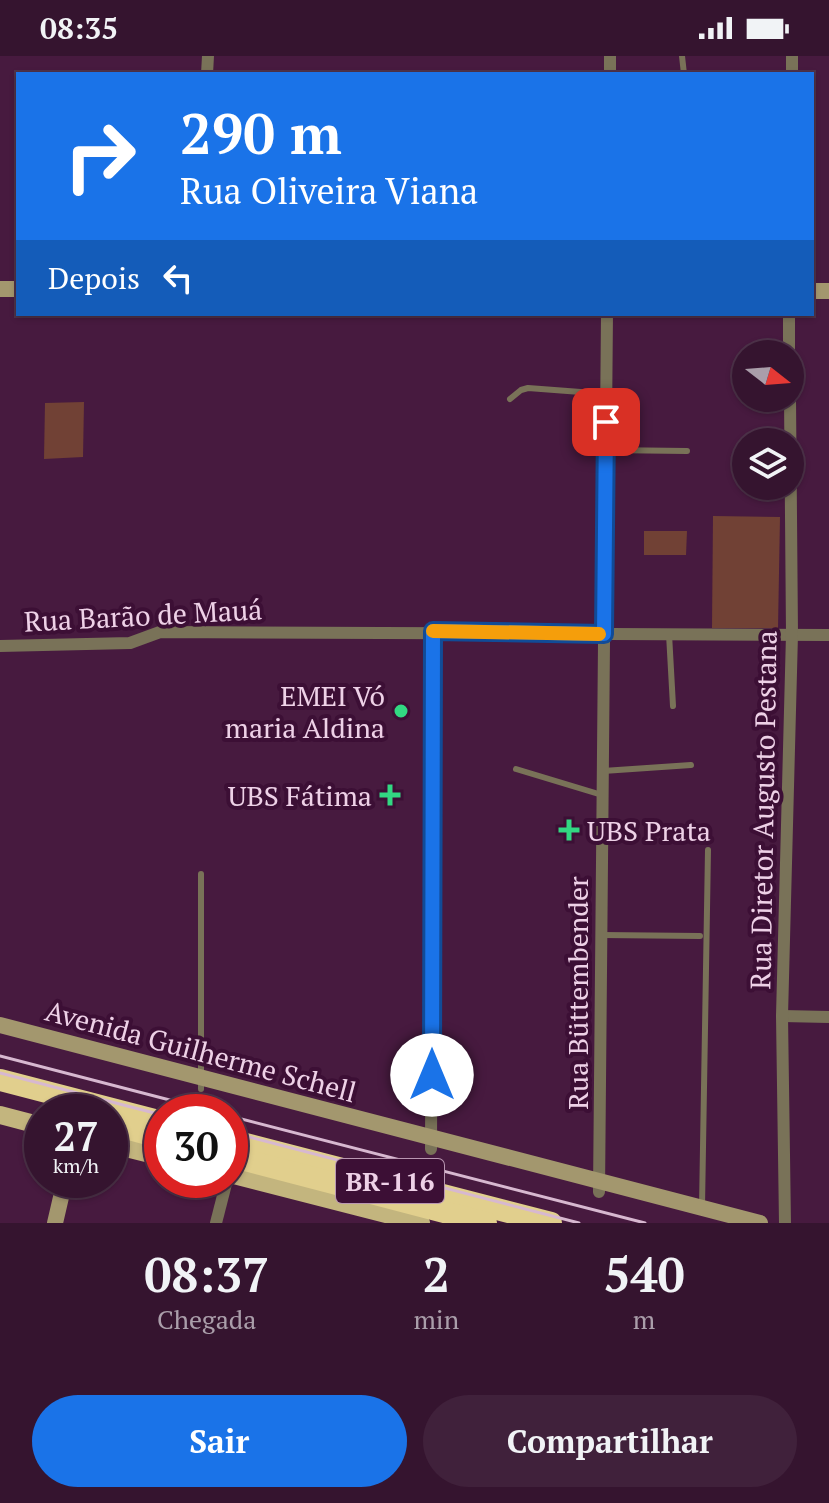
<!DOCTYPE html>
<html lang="pt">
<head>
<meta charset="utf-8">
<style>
  :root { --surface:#35142f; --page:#40213b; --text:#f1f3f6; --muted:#aa9eaa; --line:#4f334b; --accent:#1a73e8 }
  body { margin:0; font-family:"PT Serif",serif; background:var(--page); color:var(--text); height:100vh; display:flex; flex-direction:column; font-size:30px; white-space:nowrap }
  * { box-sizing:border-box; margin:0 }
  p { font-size:26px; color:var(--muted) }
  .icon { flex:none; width:44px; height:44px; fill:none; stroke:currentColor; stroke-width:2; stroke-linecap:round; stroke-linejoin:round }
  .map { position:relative; height:1167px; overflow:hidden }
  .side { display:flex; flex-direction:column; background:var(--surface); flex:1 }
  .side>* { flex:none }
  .top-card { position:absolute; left:16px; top:16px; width:798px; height:244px; border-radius:0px; box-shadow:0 2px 6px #0004,0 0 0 2px var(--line); background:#1a73e8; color:#fff; overflow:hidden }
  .needle { width:52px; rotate:107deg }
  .fabs { position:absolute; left:732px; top:284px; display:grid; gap:16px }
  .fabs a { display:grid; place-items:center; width:72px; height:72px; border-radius:50%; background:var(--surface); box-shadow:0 2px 6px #0004,0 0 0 2px var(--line); font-size:40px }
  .speed { position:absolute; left:24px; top:1038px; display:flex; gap:16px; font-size:40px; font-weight:700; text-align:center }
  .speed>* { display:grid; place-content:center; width:104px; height:104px; border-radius:50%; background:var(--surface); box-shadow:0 2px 6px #0004,0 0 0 2px var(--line); line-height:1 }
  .speed small { font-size:20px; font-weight:400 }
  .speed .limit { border:12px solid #d22; background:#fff; color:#111 }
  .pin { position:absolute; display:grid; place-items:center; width:68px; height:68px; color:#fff; margin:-34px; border-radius:16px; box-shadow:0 4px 12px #0006 }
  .me { position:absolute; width:88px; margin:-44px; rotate:0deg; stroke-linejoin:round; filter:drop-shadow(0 0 6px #0008) }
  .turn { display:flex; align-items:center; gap:28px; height:168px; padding:0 32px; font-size:36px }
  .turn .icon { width:104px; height:104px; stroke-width:2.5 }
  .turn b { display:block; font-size:56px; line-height:68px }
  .then { display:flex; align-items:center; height:76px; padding:0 32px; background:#0003; gap:16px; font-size:30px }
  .eta { display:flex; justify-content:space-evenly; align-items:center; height:136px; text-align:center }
  .eta b { font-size:48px; font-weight:600; line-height:56px }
  .button { display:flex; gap:16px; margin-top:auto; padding:16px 32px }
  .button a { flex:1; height:92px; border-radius:48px; background:var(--accent); color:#fff; font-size:32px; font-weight:600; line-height:92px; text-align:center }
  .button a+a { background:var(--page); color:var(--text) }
  .status { display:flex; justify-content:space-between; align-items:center; height:56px; padding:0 40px; background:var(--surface); direction:ltr }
  .status svg { height:22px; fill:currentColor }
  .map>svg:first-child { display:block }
  .green { fill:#714135 }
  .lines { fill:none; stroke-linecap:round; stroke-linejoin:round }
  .lane { stroke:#797258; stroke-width:6 }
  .street { stroke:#797258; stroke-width:12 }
  .secondary { stroke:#a3976e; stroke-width:16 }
  .primary { stroke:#c3b57e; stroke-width:18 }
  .highway { stroke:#e1cf8d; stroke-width:22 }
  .rail { stroke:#d7b8d0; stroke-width:3 }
  .route-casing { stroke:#114b97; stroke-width:20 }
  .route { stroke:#1a73e8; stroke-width:14 }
  .slow { stroke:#f59e0b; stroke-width:14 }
  .poi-dot { fill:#32d882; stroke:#3c0f35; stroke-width:3 }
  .labels { text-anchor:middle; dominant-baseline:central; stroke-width:8; stroke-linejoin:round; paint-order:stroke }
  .shield { fill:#3c0f35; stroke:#b997b2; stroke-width:2 }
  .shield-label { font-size:26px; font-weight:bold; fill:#eed1e7 }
  .street-label { font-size:28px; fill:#eed1e7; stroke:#3c0f35 }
  .poi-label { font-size:28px; fill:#eed1e7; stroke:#3c0f35; text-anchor:end }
</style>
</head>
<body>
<div class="status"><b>08:35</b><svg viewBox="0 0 49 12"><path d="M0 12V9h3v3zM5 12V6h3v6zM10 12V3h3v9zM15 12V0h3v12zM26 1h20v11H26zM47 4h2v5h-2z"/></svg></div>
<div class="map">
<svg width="829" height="1167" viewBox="0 0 829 1167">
  <rect width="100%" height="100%" fill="#471a3f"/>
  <g class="green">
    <polygon points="84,346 83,401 44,403 45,347"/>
    <polygon points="713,460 780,461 778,572 712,572"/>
    <polygon points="644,475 687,475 686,499 644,499"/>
  </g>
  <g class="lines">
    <g class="lane">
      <polyline points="682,0 684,18"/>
      <polyline points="510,343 521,334 528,332 607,338"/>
      <polyline points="606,394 687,395"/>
      <polyline points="669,578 673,650"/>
      <polyline points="516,713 602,739"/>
      <polyline points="603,715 691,709"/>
      <polyline points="201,818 201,1033"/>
      <polyline points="602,879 700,880"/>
      <polyline points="702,1151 708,794"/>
    </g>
    <g class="street">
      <polyline points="207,18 208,0"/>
      <polyline points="610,18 610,0"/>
      <polyline points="792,18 792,0"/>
      <polyline points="789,258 789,298"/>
      <polyline points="0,590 130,587 160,576 829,579"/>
      <polyline points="782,960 829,961"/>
      <polyline points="431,1093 433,575"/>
      <polyline points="599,1136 607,258"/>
      <polyline points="216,1167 227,1124"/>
      <polyline points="785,1167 782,960 792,578 790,342"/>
    </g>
    <g class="secondary">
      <polyline points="0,233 18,233"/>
      <polyline points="812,235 829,235"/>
      <polyline points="0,969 760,1167"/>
      <polyline points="55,1167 65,1124"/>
    </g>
    <g class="primary">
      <polyline points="0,1059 42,1070"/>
      <polyline points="110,1088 162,1101"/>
      <polyline points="230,1118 421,1167"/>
    </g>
    <g class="highway">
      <polyline points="0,1024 162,1066"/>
      <polyline points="110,1068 162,1082"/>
      <polyline points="230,1084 551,1167"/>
      <polyline points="230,1100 486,1167"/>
    </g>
    <g class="rail">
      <polyline points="0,1000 216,1056"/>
      <polyline points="0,1017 162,1059"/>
      <polyline points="230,1060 645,1167"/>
      <polyline points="230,1076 579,1167"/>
    </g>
  </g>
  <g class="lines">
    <g class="route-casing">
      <polyline id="route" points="432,1019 433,575 604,578 606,366"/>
    </g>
    <use href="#route" class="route"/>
    <polyline class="slow" points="433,575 599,578"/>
  </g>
  <g class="poi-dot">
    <circle cx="401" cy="655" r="8"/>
    <path d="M386 727h8v8h8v8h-8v8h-8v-8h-8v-8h8z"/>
    <path d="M565 762h8v8h8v8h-8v8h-8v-8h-8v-8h8z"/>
  </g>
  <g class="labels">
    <rect class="shield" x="336" y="1103" width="108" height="44" rx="6"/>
    <g class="shield-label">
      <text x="390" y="1125">BR-116</text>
    </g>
    <g class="street-label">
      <text transform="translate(143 559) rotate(-3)">Rua Barão de Mauá</text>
      <text transform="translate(763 754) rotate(-89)">Rua Diretor Augusto Pestana</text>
      <text transform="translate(577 937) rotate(-90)">Rua Büttembender</text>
      <text transform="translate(201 995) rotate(15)">Avenida Guilherme Schell</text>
    </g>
    <g class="poi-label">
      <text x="385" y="639">EMEI Vó<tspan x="385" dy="32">maria Aldina</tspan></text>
      <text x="372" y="739">UBS Fátima</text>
      <text x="587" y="774" text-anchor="start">UBS Prata</text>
    </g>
  </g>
</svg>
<div class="fabs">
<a><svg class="needle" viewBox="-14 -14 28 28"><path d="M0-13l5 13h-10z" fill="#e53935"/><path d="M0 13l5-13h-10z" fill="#aa9eaa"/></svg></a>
<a><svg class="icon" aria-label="layers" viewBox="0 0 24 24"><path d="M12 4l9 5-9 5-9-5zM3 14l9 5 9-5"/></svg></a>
</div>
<div class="speed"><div>27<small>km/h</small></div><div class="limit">30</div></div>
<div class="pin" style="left:606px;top:366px;background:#d93025"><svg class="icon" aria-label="arrive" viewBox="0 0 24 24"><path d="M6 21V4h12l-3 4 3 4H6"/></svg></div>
<svg class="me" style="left:432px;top:1019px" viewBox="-20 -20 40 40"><circle r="19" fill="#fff"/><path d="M0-13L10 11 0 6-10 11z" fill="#1a73e8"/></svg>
<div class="top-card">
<div class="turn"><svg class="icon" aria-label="right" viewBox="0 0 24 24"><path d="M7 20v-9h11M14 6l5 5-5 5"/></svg><div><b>290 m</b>Rua Oliveira Viana</div></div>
<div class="then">Depois<svg class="icon" aria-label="left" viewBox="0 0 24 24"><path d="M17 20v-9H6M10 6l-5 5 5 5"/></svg></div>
</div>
</div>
<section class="side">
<div class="eta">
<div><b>08:37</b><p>Chegada</p></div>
<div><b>2</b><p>min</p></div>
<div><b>540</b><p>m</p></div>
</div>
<div class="button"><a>Sair</a><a>Compartilhar</a></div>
</section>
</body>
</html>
